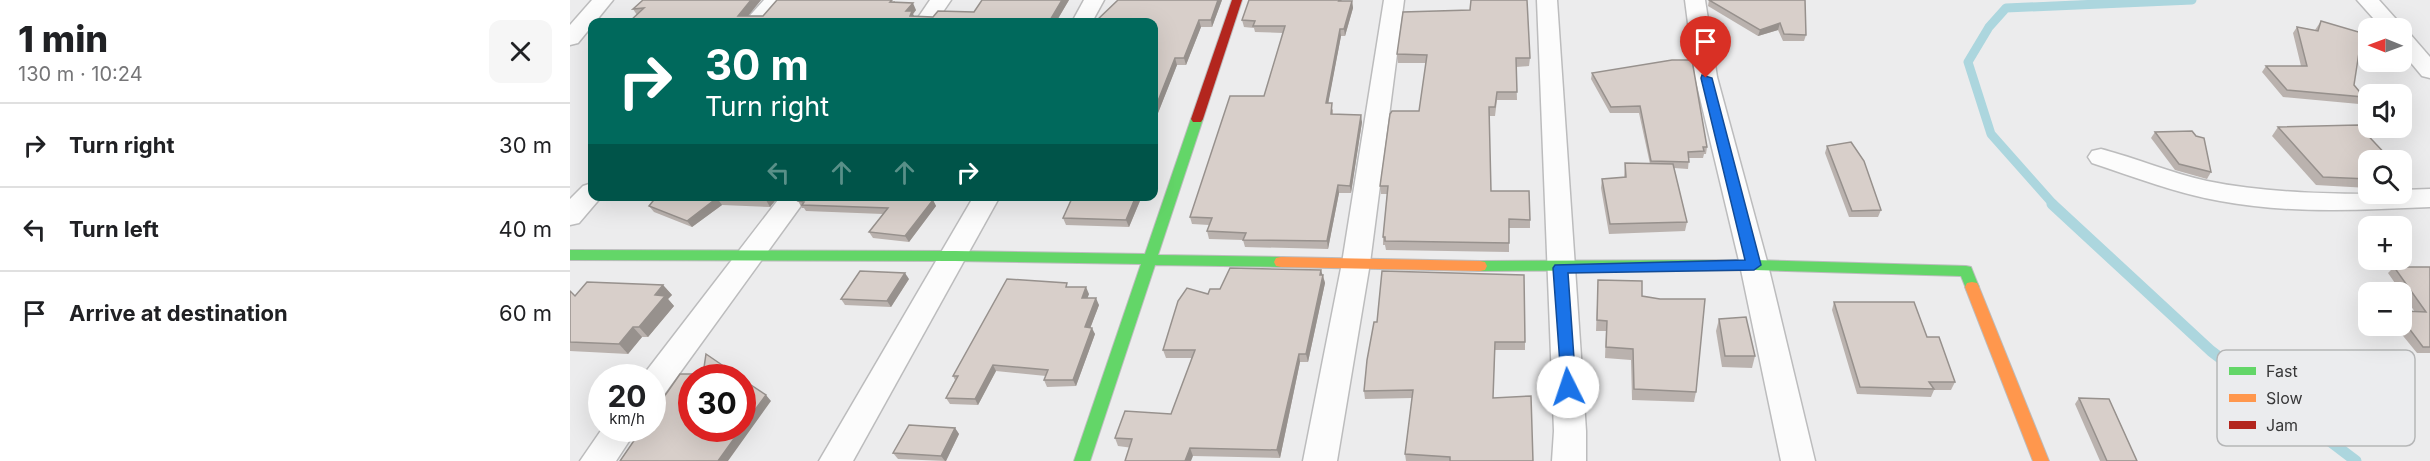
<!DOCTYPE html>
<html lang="en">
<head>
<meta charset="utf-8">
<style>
  :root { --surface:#fff; --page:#f6f6f6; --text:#202124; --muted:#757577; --line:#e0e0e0 }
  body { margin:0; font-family:Inter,sans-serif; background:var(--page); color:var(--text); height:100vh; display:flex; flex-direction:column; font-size:22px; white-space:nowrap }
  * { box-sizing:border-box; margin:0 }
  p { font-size:20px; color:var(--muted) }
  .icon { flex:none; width:33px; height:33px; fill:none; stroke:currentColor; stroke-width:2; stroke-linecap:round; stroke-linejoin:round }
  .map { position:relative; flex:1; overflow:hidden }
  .sheet { display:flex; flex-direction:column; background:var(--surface); width:570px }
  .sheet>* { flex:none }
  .guide { position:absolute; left:18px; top:18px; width:570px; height:183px; border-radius:12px; box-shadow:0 6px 24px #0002; background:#00695c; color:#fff; overflow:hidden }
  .needle { width:39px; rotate:271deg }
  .controls { position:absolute; left:1788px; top:18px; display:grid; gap:12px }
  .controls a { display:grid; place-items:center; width:54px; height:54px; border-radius:12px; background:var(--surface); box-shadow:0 6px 24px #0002; font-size:30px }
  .speed { position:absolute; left:18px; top:364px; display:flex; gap:12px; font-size:30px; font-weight:700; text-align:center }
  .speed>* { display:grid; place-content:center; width:78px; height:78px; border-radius:50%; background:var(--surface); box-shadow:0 6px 24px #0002; line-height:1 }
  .speed small { font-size:15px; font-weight:400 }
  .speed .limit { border:9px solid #d22; background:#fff; color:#111 }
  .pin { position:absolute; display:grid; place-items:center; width:51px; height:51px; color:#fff; margin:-62px -26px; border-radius:50% 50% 50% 0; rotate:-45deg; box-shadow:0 0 6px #0007 }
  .pin .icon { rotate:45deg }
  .me { position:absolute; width:66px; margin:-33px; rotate:356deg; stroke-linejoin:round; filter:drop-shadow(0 0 4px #0008) }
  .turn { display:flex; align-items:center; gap:21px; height:126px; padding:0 18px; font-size:27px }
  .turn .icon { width:78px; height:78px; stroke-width:2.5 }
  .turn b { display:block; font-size:42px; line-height:51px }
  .lanes { display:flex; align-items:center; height:57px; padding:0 18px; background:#0003; justify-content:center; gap:30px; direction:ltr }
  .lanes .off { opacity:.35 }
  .round { display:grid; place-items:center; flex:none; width:63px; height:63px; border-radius:12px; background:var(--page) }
  .head { display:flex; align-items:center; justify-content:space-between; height:102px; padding:0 18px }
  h1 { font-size:36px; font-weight:800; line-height:45px }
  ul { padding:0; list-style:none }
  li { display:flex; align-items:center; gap:18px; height:84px; padding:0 18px; border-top:2px solid var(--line) }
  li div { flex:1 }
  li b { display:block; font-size:22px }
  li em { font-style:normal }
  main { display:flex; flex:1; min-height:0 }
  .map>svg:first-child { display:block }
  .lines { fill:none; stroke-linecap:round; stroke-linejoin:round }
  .stream-far1 { stroke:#acd6de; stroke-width:9 }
  .stream { stroke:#acd6de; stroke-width:11 }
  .street-casing { stroke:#bcbcbd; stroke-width:3 }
  .fast-casing { stroke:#bcbcbd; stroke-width:2 }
  .slow-casing { stroke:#bcbcbd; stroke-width:2 }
  .jam-casing { stroke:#bcbcbd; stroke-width:2 }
  .street { fill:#fcfcfc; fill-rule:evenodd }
  .fast { fill:#63d668; fill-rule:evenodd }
  .slow { fill:#ff974d; fill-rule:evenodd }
  .jam { fill:#b3261e; fill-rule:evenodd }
  .wall { fill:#bab2ae }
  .shaded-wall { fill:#97918d }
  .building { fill:#d8cfca; stroke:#97918d; stroke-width:1.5 }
  .route { fill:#1a73e8; stroke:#114b97; stroke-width:1.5 }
  .key { fill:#ebecee; stroke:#b5b6b7; stroke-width:1.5 }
  .key-label { font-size:16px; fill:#373738 }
</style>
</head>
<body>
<main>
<section class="sheet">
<div class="head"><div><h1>1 min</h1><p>130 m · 10:24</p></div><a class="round"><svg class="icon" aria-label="close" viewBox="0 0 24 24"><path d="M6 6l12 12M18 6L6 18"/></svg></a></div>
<ul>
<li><svg class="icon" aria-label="right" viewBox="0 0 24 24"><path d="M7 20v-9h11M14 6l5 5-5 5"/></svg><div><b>Turn right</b></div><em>30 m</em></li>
<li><svg class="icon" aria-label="left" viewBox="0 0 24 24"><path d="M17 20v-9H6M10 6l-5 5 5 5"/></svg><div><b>Turn left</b></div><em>40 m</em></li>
<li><svg class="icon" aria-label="arrive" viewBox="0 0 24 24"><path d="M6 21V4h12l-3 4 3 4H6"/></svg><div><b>Arrive at destination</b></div><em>60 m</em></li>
</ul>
</section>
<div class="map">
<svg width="1860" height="461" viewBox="0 0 1860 461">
  <rect width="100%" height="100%" fill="#ececed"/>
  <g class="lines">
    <polyline class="stream-far1" points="1484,205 1421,134 1398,62 1419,27 1436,8 1622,0"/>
    <polyline class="stream" points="1482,204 1641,351 1786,461"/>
    <g class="street-casing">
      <g id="street">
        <polygon points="22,0 43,0 8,43 0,45 0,25"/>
        <polygon points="194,0 216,0 196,22 174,22"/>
        <polygon points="360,0 381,0 366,22 345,22"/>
        <polygon points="514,0 534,0 522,22 502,22"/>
        <polygon points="814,0 834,0 800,263 767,461 733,461 772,263"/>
        <polygon points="967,0 987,0 1016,431 1016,461 982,461 984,431"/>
        <polygon points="1115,0 1135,0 1147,77 1198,265 1245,461 1211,461 1170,265 1125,77"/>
        <polygon points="1787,0 1809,0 1834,28 1832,31 1832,28 1812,28"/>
        <polygon points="1832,32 1840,34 1860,57 1860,78 1852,76 1832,52"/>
        <path d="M1531,149C1566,158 1601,173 1637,181C1700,194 1770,194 1832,194V190L1860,189V207C1790,210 1719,214 1650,201C1606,193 1564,177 1522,163L1518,157L1522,151Z"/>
        <polygon points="22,183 22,196 32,196 9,223 0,225 0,199 13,186"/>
        <polygon points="211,196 238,196 93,396 82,400 82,378 71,378"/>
        <polygon points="404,196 430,196 283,461 249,461"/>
        <polygon points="32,429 67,429 46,461 10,461"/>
      </g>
    </g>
    <g class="fast-casing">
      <g id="fast">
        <polygon points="627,115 633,119 588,255 711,257 716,258 718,262 716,266 711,267 585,265 520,461 504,461 571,264 385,261 0,260 0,250 385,251 575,254 621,119"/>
        <polygon points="1184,260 1396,266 1401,267 1409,287 1407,291 1397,291 1391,276 1184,270 910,271 905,270 903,266 905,262 910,261"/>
      </g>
    </g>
    <g class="slow-casing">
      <g id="slow">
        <polygon points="711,257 910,261 915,262 917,266 915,270 910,271 711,267 706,266 704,262 706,258"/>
        <polygon points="1402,282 1407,283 1409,287 1479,461 1463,461 1395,287 1397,283"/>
      </g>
    </g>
    <g class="jam-casing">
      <polygon id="jam" points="662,0 672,0 633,119 631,122 623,122 621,119"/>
    </g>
    <use href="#street" class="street"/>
    <use href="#fast" class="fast"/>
    <use href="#slow" class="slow"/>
    <use href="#jam" class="jam"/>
  </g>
  <g class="wall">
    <polygon points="191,0 178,16 193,16 325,1 325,2 346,10 343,14 344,17 363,17 499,0 486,22 59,22 67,15 63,9"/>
    <polygon points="652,0 642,27 631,27 616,65 607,65 588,113 584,113 584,22"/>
    <polygon points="772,0 772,1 782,1 783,8 775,36 771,36 758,103 763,110 763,114 792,122 781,193 769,193 758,249 675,247 673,240 639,239 637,231 639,225 622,224 620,217 694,96 713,33 685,32 684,28 674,27 672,20"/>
    <polygon points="1139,0 1235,0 1236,35 1234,41 1213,41 1208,30 1188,36 1138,6"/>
    <polygon points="833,12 960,58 959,66 946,67 947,100 927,100 925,116 919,116 921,191 960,220 960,228 939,228 939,252 816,250 815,245 813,245 813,237 817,194 811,194 810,186 849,111 856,63 828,63 827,54"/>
    <polygon points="1751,21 1784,85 1794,97 1789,104 1713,97 1692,72 1696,66 1731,66 1723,33 1727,27 1745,30"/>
    <polygon points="1022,73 1137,147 1136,154 1134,154 1133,158 1119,158 1118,169 1104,168 1117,222 1115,231 1039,234 1031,188 1032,179 1054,178 1055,163 1080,164 1069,113 1040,113 1021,79"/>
    <polygon points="1708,127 1798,160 1798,188 1746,185 1702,136"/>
    <polygon points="1585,132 1641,172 1637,179 1605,170 1581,138"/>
    <polygon points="1257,146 1311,210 1308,217 1279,217 1255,153"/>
    <polygon points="87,196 209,196 200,207 152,205 122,227 84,212 79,206"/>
    <polygon points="232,196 351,196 350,198 363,200 366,206 339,242 303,238 299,232 313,214 236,211 234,208 232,208 228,201"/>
    <polygon points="477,196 572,196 559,227 496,225 493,218 502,200 479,200"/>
    <polygon points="1824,267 1860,267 1860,353 1847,353 1825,326 1832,326 1832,311 1845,312 1818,273"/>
    <polygon points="753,275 755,283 738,362 730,362 710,458 623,456 548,446 545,438 601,414 622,358 596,358 593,350 638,294 650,289"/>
    <polygon points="339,279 321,307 275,305 271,299"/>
    <polygon points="1028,280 1072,296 1126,392 1124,402 1062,400 1061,360 1035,358 1036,331 1026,331"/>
    <polygon points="93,285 102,295 98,299 104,306 78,337 72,337 58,354 0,351 0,291 5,296"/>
    <polygon points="499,287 519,294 517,298 529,305 520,328 525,334 506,386 477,387 474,380 476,376 426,371 408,405 380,404 376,398 385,380 383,376"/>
    <polygon points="1264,302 1357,337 1385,382 1381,390 1364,390 1361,397 1287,394 1262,310"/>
    <polygon points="1149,319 1185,356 1182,368 1152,367 1146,331"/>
    <polygon points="807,322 955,342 955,350 925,350 923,397 963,461 836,461 835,454 842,398 795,399 794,391"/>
    <polygon points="1509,398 1567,461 1530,461 1505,404"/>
    <polygon points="385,428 389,434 376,461 328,459 323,453"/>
  </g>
  <g class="shaded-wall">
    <polygon points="181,0 191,0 173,22 168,16"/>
    <polygon points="492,0 499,0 486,22 479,22"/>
    <polygon points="648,0 652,0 642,27 641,20"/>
    <polygon points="782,1 783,8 775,36 774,29"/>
    <polygon points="343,3 346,10 343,14 345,18 344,22 336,11"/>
    <polygon points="629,20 631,27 616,65 614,58"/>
    <polygon points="1210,23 1208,30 1188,36 1190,30"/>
    <polygon points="770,29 771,36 757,110 756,103"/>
    <polygon points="605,58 607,65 588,113 586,106"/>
    <polygon points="791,115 792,122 781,193 780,186"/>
    <polygon points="768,185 769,193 758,249 757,241"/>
    <polygon points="199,196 209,196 200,207 196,200"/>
    <polygon points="566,196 572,196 559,227 556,220"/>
    <polygon points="147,198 152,205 122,227 117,221"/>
    <polygon points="363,200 366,206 339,242 335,236"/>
    <polygon points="751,270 755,283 738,362 736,354"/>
    <polygon points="335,273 339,279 321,307 317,301"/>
    <polygon points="93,285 102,295 98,299 104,306 78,337 69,327 85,295"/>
    <polygon points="516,287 519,294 515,305 512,298"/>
    <polygon points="526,298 529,305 518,334 515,327"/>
    <polygon points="63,327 72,337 58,354 49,344"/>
    <polygon points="522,328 525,334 506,386 503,380"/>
    <polygon points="729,354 730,362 710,458 707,450"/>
    <polygon points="423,365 426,371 408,405 405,399"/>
    <polygon points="196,395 201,401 158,461 148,461 171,429 172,429 172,427"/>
    <polygon points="385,428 389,434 376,461 375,461 371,456"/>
    <polygon points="620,448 623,456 621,461 615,461"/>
  </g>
  <g class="building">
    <polygon points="73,0 181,0 168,16 193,16 207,0 322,0 320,2 343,3 336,11 342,11 340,16 363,17 368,11 404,12 412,0 492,0 479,22 59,22 74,8 63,9"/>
    <polygon points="548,0 648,0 641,20 629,20 614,58 605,58 586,106 584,106 584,22 525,22"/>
    <polygon points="679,0 770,0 769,1 782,1 774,29 770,29 756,103 762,103 761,114 791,115 780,186 768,185 757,241 673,240 676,233 637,231 642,218 620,217 660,96 694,96 715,26 683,26 685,21 672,20"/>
    <polygon points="901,0 957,0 960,58 946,58 947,92 927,92 925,107 919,107 921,191 959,191 960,220 939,219 939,243 815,241 815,237 813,237 818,186 810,186 820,114 822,111 849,111 857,55 827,54 833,12 900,10"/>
    <polygon points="1139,0 1235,0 1236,35 1214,34 1210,23 1190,30"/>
    <polygon points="1751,21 1792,33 1784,85 1794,97 1717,90 1696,66 1737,66 1727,27 1748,31"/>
    <polygon points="1102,60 1122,60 1137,147 1133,147 1134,151 1118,152 1119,162 1081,161 1070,106 1041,107 1022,73"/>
    <polygon points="1788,125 1821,160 1798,160 1798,179 1753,177 1708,127"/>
    <polygon points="1622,131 1626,136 1634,138 1641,172 1609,164 1585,132"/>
    <polygon points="1281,142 1294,161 1311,210 1282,211 1257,146"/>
    <polygon points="1055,163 1103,164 1117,222 1040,224 1032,179 1056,177"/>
    <polygon points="87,196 199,196 196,200 147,198 117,221 79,206"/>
    <polygon points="232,196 344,196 343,198 363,200 335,236 299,232 318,208 232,205 234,202 228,201"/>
    <polygon points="503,196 566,196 556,220 493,218"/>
    <polygon points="1824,267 1860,267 1860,347 1853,347 1832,319 1832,311 1856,312"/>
    <polygon points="660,268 751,270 750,275 753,275 736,354 729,354 707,450 620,448 615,461 555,461 562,439 545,438 555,411 601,414 625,350 593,350 608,301 617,288 638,294 640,289 650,289"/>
    <polygon points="290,271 335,273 317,301 271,299"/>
    <polygon points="812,271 954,275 955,342 925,342 923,398 961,396 963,461 880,461 880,457 835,454 843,390 794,391 797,360 804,322 807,322"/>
    <polygon points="437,279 497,283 496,287 516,287 512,298 526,298 515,327 522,328 503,380 474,380 478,370 423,365 405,399 376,398 388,376 383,376"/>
    <polygon points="1028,280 1072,281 1072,296 1090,299 1135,299 1126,392 1064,389 1063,349 1036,347 1037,321 1027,320"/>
    <polygon points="17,282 93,285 85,295 95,296 69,327 63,327 49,344 0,342 0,291 5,296"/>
    <polygon points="1264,302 1344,302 1357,337 1369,337 1385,382 1359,382 1364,389 1290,387"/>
    <polygon points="1176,317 1185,356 1155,356 1149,319"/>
    <polygon points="136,354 171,378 122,378 122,429 171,429 148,461 50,461 72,429 82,429 82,414 110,374 133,374"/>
    <polygon points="172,379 196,395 172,427"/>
    <polygon points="1509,398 1539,399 1567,461 1537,461"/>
    <polygon points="339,425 385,428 371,456 323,453"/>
  </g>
  <polygon class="route" points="1132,75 1142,78 1191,265 1184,270 998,273 1006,387 1003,392 992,392 983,268 985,265 1175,260 1131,78"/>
  <rect x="1647" y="350" width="198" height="96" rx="9" class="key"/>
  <rect x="1659" y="367" width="27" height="8" fill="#63d668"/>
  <rect x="1659" y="394" width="27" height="8" fill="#ff974d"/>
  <rect x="1659" y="421" width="27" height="8" fill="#b3261e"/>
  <g class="key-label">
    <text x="1696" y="377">Fast</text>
    <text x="1696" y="404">Slow</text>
    <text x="1696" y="431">Jam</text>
  </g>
</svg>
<div class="controls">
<a><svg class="needle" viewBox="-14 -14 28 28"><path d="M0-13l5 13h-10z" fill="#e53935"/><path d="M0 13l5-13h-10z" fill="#757577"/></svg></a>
<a><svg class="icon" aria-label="sound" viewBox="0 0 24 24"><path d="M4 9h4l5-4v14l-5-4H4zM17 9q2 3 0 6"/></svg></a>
<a><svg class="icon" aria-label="search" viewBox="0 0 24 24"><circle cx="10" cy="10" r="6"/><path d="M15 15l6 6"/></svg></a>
<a>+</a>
<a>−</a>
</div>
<div class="speed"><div>20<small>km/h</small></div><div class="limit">30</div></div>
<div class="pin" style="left:1136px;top:78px;background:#d93025"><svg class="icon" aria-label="arrive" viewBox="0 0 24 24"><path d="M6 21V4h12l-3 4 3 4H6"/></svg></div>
<svg class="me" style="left:998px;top:387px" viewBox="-20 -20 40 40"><circle r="19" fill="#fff"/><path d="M0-13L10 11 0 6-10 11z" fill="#1a73e8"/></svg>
<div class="guide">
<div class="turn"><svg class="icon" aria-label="right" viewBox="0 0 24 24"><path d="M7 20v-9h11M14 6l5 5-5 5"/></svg><div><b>30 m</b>Turn right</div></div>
<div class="lanes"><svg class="icon off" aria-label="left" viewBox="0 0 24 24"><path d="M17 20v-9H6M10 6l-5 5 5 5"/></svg><svg class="icon off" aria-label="ahead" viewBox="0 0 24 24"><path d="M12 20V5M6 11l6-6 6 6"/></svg><svg class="icon off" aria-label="ahead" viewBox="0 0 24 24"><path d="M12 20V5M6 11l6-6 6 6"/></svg><svg class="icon" aria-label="right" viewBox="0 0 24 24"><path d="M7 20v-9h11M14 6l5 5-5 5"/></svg></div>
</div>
</div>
</main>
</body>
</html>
